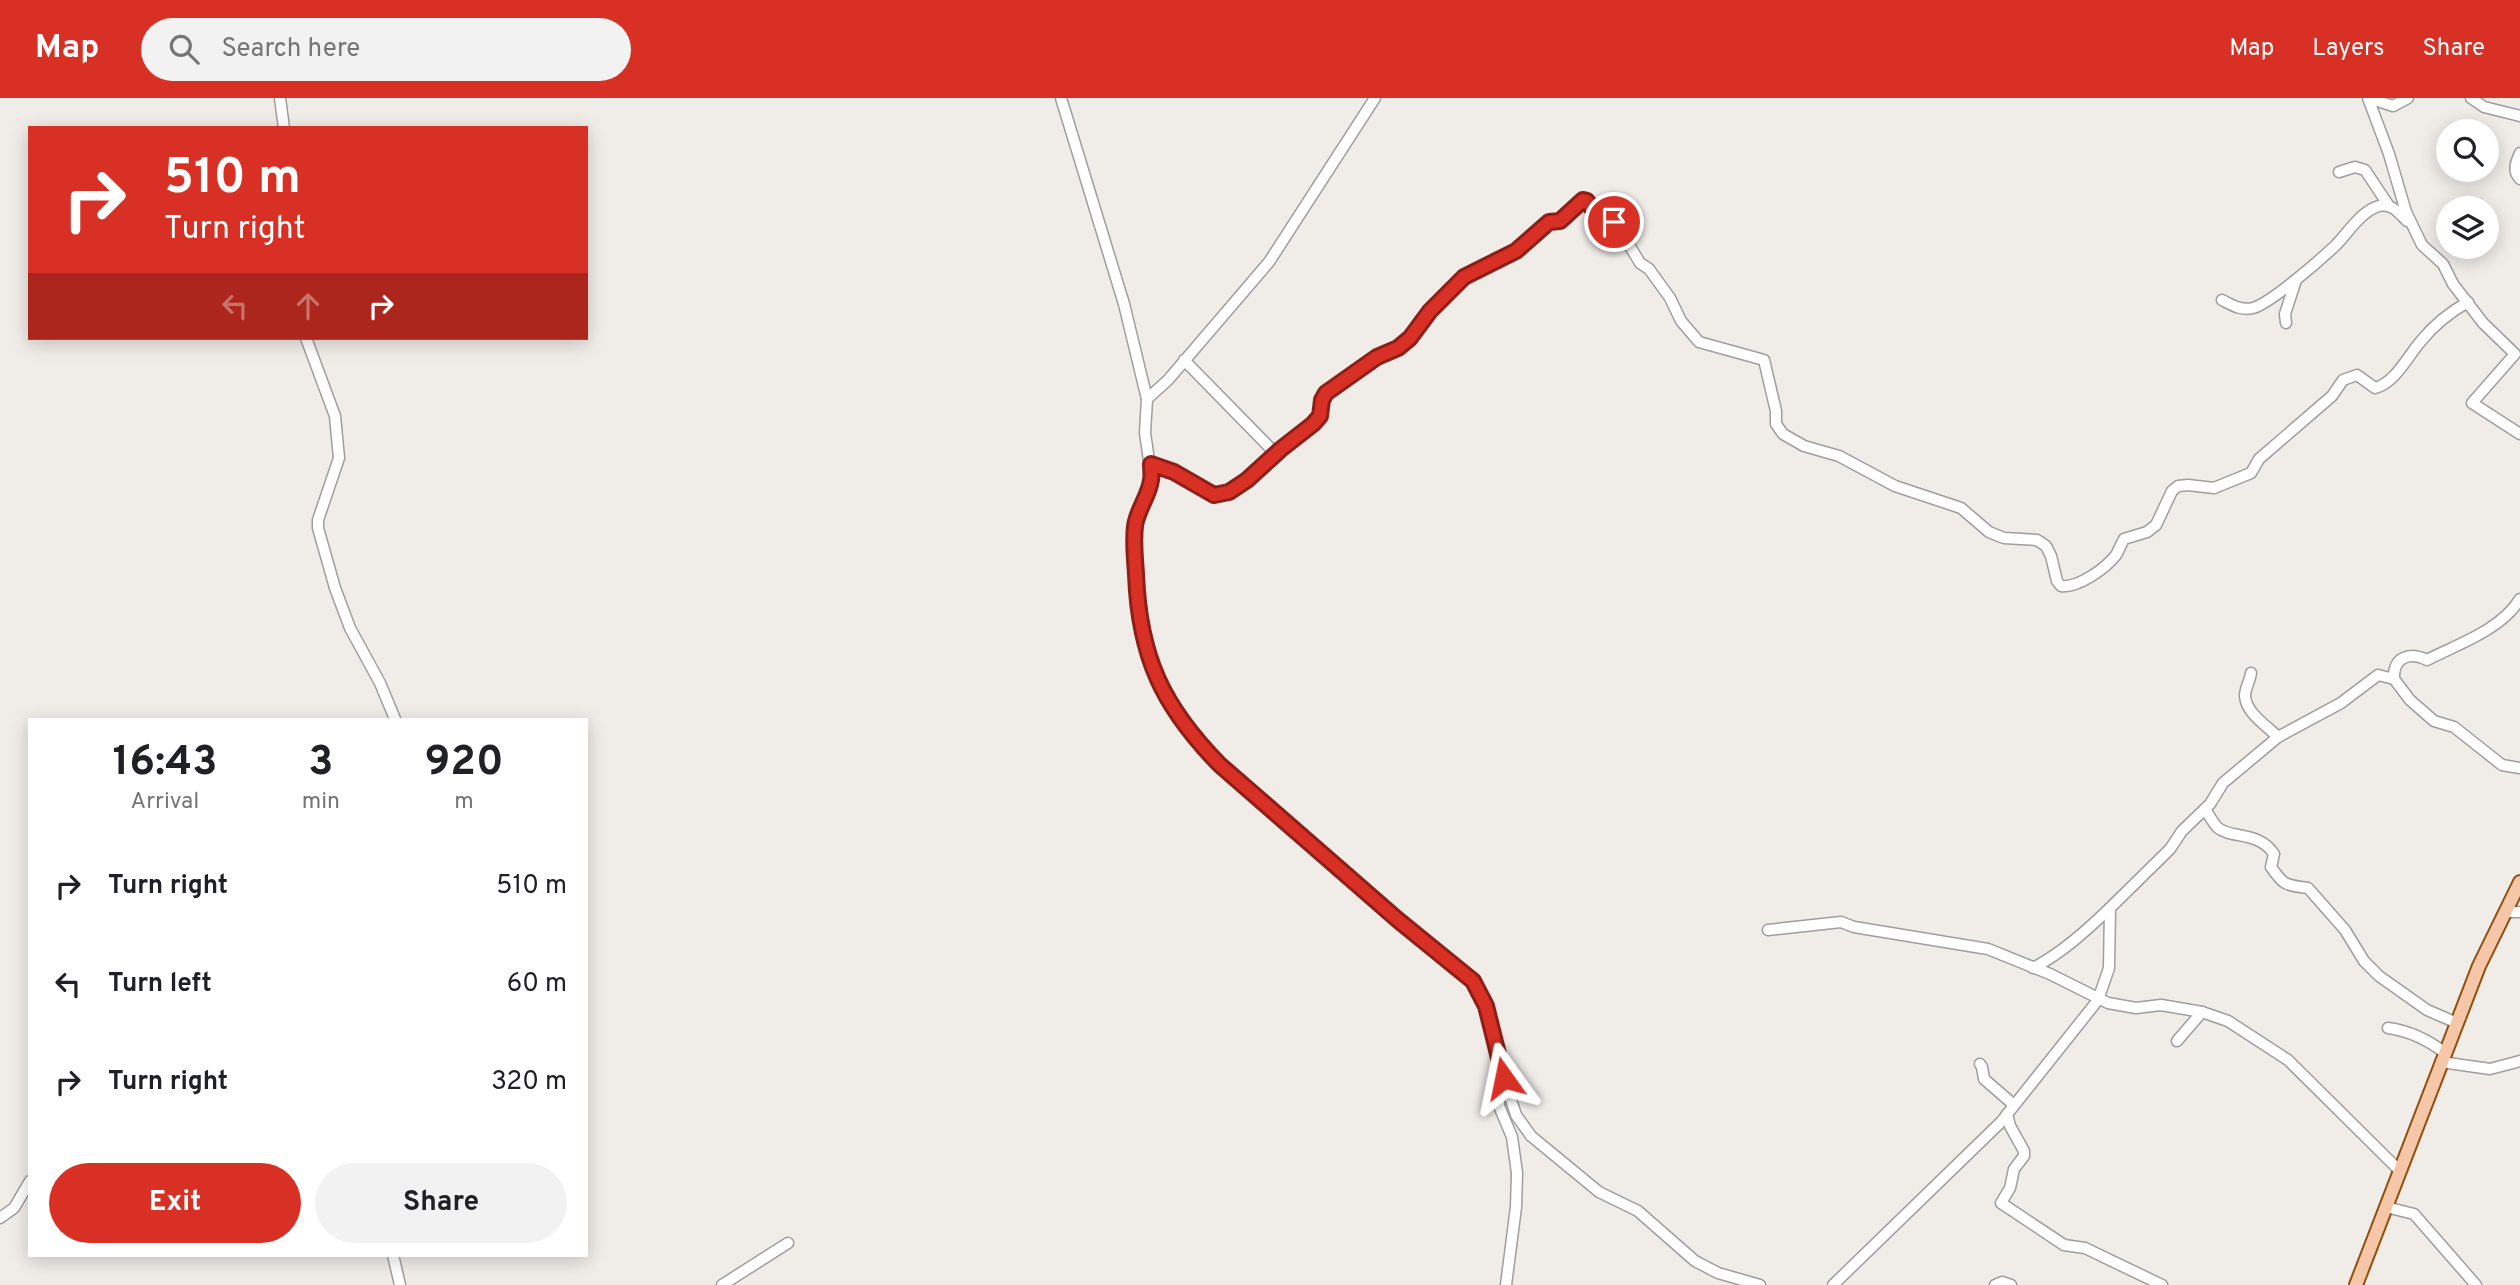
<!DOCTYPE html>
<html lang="en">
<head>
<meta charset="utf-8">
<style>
  :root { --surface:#fff; --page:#f2f2f2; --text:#202124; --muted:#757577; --accent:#d93025 }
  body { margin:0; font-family:Overpass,sans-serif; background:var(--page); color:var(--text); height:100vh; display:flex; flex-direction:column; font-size:26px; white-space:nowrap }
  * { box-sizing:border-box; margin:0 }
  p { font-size:23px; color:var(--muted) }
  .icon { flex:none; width:38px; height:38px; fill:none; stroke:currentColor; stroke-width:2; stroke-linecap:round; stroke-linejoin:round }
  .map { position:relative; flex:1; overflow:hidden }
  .details { position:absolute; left:28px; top:620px; width:560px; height:539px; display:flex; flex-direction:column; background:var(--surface); border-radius:0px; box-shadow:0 4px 18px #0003 }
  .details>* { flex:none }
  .guide { position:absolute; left:28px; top:28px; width:560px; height:214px; border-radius:0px; box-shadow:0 4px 18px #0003; background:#d93025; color:#fff; overflow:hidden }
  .tools { position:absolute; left:2436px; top:21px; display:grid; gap:14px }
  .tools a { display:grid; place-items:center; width:63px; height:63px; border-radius:50%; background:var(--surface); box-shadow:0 4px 18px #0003; font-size:35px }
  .pin { position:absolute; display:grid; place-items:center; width:60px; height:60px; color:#fff; margin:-30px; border:4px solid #fff; border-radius:50%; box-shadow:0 2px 7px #0007 }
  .me { position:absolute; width:77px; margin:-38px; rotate:348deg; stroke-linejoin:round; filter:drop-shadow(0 0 5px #0008) }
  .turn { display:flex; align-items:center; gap:24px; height:147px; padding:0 21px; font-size:32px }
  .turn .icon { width:91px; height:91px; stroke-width:2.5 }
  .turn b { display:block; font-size:49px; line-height:60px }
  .lanes { display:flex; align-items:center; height:66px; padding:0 21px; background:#0003; justify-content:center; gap:35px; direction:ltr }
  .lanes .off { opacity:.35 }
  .eta { display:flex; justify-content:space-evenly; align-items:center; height:119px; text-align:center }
  .eta b { font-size:42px; font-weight:700; line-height:49px }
  .button { display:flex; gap:14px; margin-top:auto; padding:14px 21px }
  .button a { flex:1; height:80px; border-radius:42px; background:var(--accent); color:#fff; font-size:28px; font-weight:700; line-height:80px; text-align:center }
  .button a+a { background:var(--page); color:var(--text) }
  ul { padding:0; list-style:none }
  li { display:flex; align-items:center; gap:21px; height:98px; padding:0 21px }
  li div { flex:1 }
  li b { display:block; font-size:26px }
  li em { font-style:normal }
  header { display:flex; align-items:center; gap:42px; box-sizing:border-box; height:98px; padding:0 35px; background:var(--accent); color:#fff }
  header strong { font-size:33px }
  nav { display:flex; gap:38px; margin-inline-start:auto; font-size:24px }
  .search { width:490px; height:63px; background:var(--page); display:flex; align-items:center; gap:18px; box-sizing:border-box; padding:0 24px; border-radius:38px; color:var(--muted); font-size:26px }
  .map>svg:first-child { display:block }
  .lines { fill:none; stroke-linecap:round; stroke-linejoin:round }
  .minor-casing { stroke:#9e9e9e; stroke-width:13 }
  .major-casing { stroke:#914f0c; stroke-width:16 }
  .minor { stroke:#fff; stroke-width:10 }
  .major { stroke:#f5c7a8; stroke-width:12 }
  .route-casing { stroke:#8d1f18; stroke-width:18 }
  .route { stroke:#d93025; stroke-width:12 }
</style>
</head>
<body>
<header>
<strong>Map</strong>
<div class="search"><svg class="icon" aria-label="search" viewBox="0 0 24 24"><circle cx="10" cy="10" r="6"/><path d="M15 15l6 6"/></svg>Search here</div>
<nav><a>Map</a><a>Layers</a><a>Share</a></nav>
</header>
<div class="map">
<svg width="2520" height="1187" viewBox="0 0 2520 1187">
  <rect width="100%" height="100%" fill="#f0ece8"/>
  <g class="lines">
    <g class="minor-casing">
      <g id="minor">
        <polyline points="280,0 284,30"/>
        <polyline points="1061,0 1124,206 1147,301 1145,335 1152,383 1135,424 1134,447 1142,534 1155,578 1171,608 1193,639 1220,668 1398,822 1473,883 1486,908 1504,980 1516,1017 1531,1038 1599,1094 1638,1113 1695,1163 1718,1175 1760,1187"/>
        <polyline points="2368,0 2389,56 2406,114 2422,147 2443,166 2453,186 2483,225 2515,256 2472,305 2520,336"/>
        <polyline points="2369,0 2393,8 2408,0"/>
        <polyline points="2471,0 2484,9 2520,18"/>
        <path d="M2520,55C2516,65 2512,72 2520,81"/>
        <polyline points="2339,74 2355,69 2365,72 2389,108"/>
        <path d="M2222,202C2232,207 2241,213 2253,210C2271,205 2320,162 2335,148C2348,135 2361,113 2379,108C2392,105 2399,115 2407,123"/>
        <polyline points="2286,225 2285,216 2296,182"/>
        <polyline points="306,240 335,318 339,360 318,422 318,430 335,490 350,530 380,585 395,621"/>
        <path d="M1184,262L1276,356L1320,318L1322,302L1326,295L1377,259L1398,250L1464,179L1516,154L1549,124L1560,123L1580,104L1587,103L1596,116H1604L1614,124L1617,134L1625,140L1640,165L1649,171L1670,200L1681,223L1699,244L1764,262L1776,313V326L1783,336L1804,348L1839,358L1895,388L1961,410L1989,434L2004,440L2037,442L2046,448L2051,458L2057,483L2061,488C2078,490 2105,471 2116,457C2119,452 2121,446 2124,441L2147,434L2156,427L2172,393L2178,388L2188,387L2214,390L2251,375L2259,361L2332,298L2343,282L2357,277L2375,290C2395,285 2408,258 2421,243C2434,227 2450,214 2468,204"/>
        <polyline points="1147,301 1168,282 1269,164 1375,0"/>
        <polyline points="1151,366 1174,374 1214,396 1229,394 1247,381 1276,356"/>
        <path d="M2251,575C2250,583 2245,590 2245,598C2246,615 2267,628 2278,639"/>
        <path d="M2394,581C2393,560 2408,553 2427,562C2458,546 2501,532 2520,501"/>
        <path d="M2205,711C2209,717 2213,725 2218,730C2232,741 2259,733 2274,756L2271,769C2284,788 2286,787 2308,790L2345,832L2364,863L2379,878L2427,912L2457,925"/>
        <polyline points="2505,814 2520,814"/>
        <polyline points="1768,832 1841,824 1854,829 1988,851 2050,876 2108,905 2136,910 2161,907 2202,914 2228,923 2288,962 2400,1073"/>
        <path d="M2033,870C2062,855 2087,832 2110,810"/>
        <path d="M2388,930C2410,933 2427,941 2445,955"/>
        <polyline points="2177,943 2202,914"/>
        <polyline points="2441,964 2490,971 2520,963"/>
        <polyline points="1980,966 1982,969 1984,981 2014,1007"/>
        <polyline points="2007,1016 2010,1028 2024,1053 2024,1058 2014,1071 2010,1090 2001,1105 2064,1147 2085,1150 2162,1187"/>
        <polyline points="2386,1109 2414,1116 2476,1187"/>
        <polyline points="0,1120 14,1110 30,1083"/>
        <polyline points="393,1157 400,1187"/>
        <polyline points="722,1187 788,1145"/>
        <polyline points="1506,1187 1516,1109 1517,1075 1512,1039 1499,1008 1499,1002 1506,986"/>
        <polyline points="1833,1187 2001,1024 2098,902 2109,870 2110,810 2170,751 2182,733 2210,706 2223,685 2278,639 2341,605 2378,577 2394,581 2410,602 2434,623 2454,629 2502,667 2520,670"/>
        <polyline points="1995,1187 2002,1184 2011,1187"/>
      </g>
    </g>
    <g class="major-casing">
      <polyline id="major" points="2356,1187 2479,868 2520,784"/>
    </g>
    <use href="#minor" class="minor"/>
    <use href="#major" class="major"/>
  </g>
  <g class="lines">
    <g class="route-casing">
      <path id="route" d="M1504,980L1486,908L1473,883L1398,822L1220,667C1163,609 1139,559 1136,476C1135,460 1133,444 1135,428C1137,412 1149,398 1151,382C1152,377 1151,371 1151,366L1174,374L1214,397L1229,394L1247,382L1281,351L1313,326L1320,318L1322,302L1326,295L1377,259L1398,250L1410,240L1430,213L1464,179L1516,153L1549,124L1560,123L1583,102L1587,103L1596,116H1604L1614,124"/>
    </g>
    <use href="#route" class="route"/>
  </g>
</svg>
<div class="tools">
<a><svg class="icon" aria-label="search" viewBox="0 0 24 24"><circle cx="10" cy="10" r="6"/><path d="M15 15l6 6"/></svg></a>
<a><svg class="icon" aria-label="layers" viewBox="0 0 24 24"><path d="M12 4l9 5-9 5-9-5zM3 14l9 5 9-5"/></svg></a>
</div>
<div class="pin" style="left:1614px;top:124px;background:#d93025"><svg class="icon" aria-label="arrive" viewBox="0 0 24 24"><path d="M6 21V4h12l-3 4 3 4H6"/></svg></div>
<svg class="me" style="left:1504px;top:980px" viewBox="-20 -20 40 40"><path d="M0-17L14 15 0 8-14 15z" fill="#d93025" stroke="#fff" stroke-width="4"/></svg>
<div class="guide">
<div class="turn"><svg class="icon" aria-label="right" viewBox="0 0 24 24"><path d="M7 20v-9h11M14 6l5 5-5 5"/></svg><div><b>510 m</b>Turn right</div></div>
<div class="lanes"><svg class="icon off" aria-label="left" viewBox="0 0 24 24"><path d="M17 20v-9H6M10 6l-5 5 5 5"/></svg><svg class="icon off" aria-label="ahead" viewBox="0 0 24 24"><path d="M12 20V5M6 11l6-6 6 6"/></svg><svg class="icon" aria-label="right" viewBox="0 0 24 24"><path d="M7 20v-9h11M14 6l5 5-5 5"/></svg></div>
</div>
<section class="details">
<div class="eta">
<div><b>16:43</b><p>Arrival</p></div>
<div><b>3</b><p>min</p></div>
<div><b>920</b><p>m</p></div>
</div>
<ul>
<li><svg class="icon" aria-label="right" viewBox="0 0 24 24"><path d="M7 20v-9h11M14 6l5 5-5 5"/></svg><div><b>Turn right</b></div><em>510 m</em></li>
<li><svg class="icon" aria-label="left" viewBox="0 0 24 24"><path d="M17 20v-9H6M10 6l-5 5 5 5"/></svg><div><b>Turn left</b></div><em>60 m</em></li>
<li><svg class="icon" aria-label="right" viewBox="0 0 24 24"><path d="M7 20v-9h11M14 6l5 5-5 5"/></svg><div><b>Turn right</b></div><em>320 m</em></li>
</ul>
<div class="button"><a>Exit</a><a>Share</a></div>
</section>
</div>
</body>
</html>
